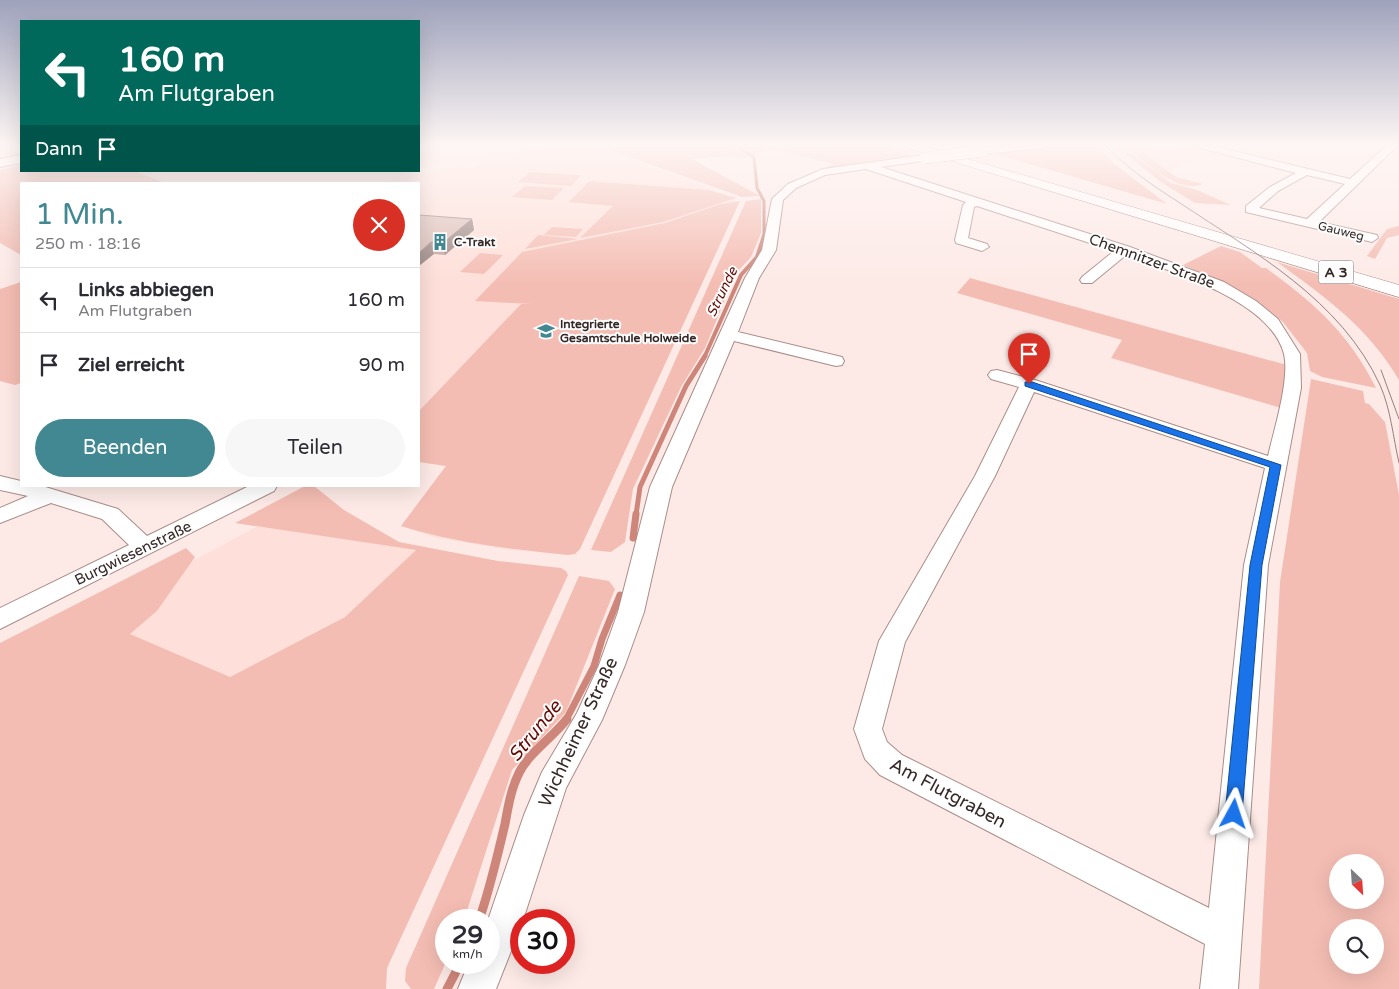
<!DOCTYPE html>
<html lang="de">
<head>
<meta charset="utf-8">
<style>
  :root { --surface:#fff; --page:#f7f7f7; --text:#2b2b33; --muted:#7c7c81; --line:#e1e1e2; --accent:#428893 }
  body { margin:0; font-family:"Varela Round",sans-serif; background:var(--page); color:var(--text); height:100vh; display:flex; flex-direction:column; font-size:19px; white-space:nowrap }
  * { box-sizing:border-box; margin:0 }
  p { font-size:16px; color:var(--muted) }
  .icon { flex:none; width:28px; height:28px; fill:none; stroke:currentColor; stroke-width:2; stroke-linecap:round; stroke-linejoin:round }
  .map { position:relative; flex:1; overflow:hidden }
  .details { position:absolute; left:20px; top:182px; width:400px; height:305px; display:flex; flex-direction:column; background:var(--surface); border-radius:0px; box-shadow:0 5px 20px #0002 }
  .details>* { flex:none }
  .banner { position:absolute; left:20px; top:20px; width:400px; height:152px; border-radius:0px; box-shadow:0 5px 20px #0002; background:#00695c; color:#fff; overflow:hidden }
  .needle { width:32px; rotate:155deg }
  .tools { position:absolute; left:1329px; top:854px; display:grid; gap:10px }
  .tools a { display:grid; place-items:center; width:55px; height:55px; border-radius:50%; background:var(--surface); box-shadow:0 5px 20px #0002; font-size:25px }
  .speed { position:absolute; left:435px; top:909px; display:flex; gap:10px; font-size:25px; font-weight:700; text-align:center }
  .speed>* { display:grid; place-content:center; width:65px; height:65px; border-radius:50%; background:var(--surface); box-shadow:0 5px 20px #0002; line-height:1 }
  .speed small { font-size:12px; font-weight:400 }
  .speed .limit { border:8px solid #d22; background:#fff; color:#111 }
  .pin { position:absolute; display:grid; place-items:center; width:42px; height:42px; color:#fff; margin:-51px -21px; border-radius:50% 50% 50% 0; rotate:-45deg; box-shadow:0 0 5px #0007 }
  .pin .icon { rotate:45deg }
  .me { position:absolute; width:55px; margin:-28px; rotate:5deg; stroke-linejoin:round; filter:drop-shadow(0 0 4px #0008) }
  .turn { display:flex; align-items:center; gap:18px; height:105px; padding:0 15px; font-size:22px }
  .turn .icon { width:65px; height:65px; stroke-width:2.5 }
  .turn b { display:block; font-size:35px; line-height:42px }
  .then { display:flex; align-items:center; height:48px; padding:0 15px; background:#0003; gap:10px; font-size:19px }
  .round { display:grid; place-items:center; flex:none; width:52px; height:52px; border-radius:26px; background:var(--page) }
  .overview { display:flex; align-items:center; justify-content:space-between; height:85px; padding:0 15px }
  h1 { font-size:30px; font-weight:600; line-height:38px; color:var(--accent) }
  .action { display:flex; gap:10px; margin-top:auto; padding:10px 15px }
  .action a { flex:1; height:58px; border-radius:30px; background:var(--accent); color:#fff; font-size:20px; font-weight:600; line-height:58px; text-align:center }
  .action a+a { background:var(--page); color:var(--text) }
  ul { padding:0; list-style:none }
  li { display:flex; align-items:center; gap:15px; height:65px; padding:0 15px; border-top:1px solid var(--line) }
  li div { flex:1 }
  li b { display:block; font-size:19px }
  li em { font-style:normal }
  .map>svg:first-child { display:block }
  .built { fill:#fedfd9 }
  .green { fill:#f4bdb3; fill-rule:evenodd }
  .lines { fill:none; stroke-linecap:round; stroke-linejoin:round }
  .stream-far4 { stroke:#cf867a; stroke-width:3 }
  .stream-far3 { stroke:#cf867a; stroke-width:4 }
  .stream-far2 { stroke:#cf867a; stroke-width:5 }
  .stream-far1 { stroke:#cf867a; stroke-width:7 }
  .stream { stroke:#cf867a; stroke-width:9 }
  .minor-casing { stroke:#aa8d89; stroke-width:2 }
  .major-casing { stroke:#aa8d89; stroke-width:2 }
  .highway-casing { stroke:#aa8d89; stroke-width:1 }
  .minor { fill:#fff; fill-rule:evenodd }
  .major { fill:#fff; fill-rule:evenodd }
  .highway { fill:#fff; fill-rule:evenodd }
  .tram { stroke:#918280; stroke-width:1 }
  .minor-bridge-casing { stroke:#aa8d89; stroke-width:12; stroke-linecap:butt }
  .minor-bridge { stroke:#fff; stroke-width:11 }
  .wall { fill:#bca39e }
  .shaded-wall { fill:#998481 }
  .building { fill:#dbbdb8; stroke:#998481 }
  .route { fill:#1a73e8; stroke:#114b97 }
  .labels { text-anchor:middle; dominant-baseline:central; stroke-width:4; stroke-linejoin:round; paint-order:stroke }
  .far-street-label { font-size:12px; fill:#342827; stroke:#fdfdfd }
  .far-poi-label { font-size:12px; font-weight:bold; fill:#342827; stroke:#fdfdfd; text-anchor:start }
  .shield { fill:#fdfdfd; stroke:#706867; stroke-width:1 }
  .shield-label { font-size:14px; font-weight:bold; fill:#342827 }
  .far-water-label { font-size:14px; font-style:italic; fill:#650c06; stroke:#fdfdfd }
  .street-label { font-size:15px; fill:#342827; stroke:#fdfdfd }
  .near-street-label { font-size:18px; fill:#342827; stroke:#fdfdfd }
  .near-water-label { font-size:19px; font-style:italic; fill:#650c06; stroke:#fdfdfd }
</style>
</head>
<body>
<div class="map">
<svg width="1399" height="989" viewBox="0 0 1399 989">
  <rect width="100%" height="100%" fill="#fdeae7"/>
  <g class="built">
    <polygon points="560,145 589,145 736,198 568,555 504,549 434,537 401,526 446,466 419,462 419,184 375,184 443,168 476,167 487,159"/>
    <polygon points="1133,145 1143,145 1167,152 1187,145 1217,153 1168,171"/>
    <polygon points="258,526 416,550 345,617 230,677 130,634 157,611 191,562"/>
  </g>
  <g class="green">
    <polygon points="596,145 881,145 916,156 825,168 834,164 786,152 767,150 745,158 727,156 692,159 760,196 742,197"/>
    <polygon points="1061,145 1097,145 1113,163 1167,204 995,154"/>
    <path d="M1124,145H1133L1176,177L1203,184C1177,195 1144,160 1124,145Z"/>
    <polygon points="1122,151 1129,151 1171,183 1197,190 1231,205 1195,203 1161,182"/>
    <polygon points="21,165 21,171 139,171 137,172 168,184 21,184 21,255 0,243 0,170"/>
    <polygon points="530,172 581,175 571,186 518,182"/>
    <polygon points="589,181 708,190 736,198 663,222 580,238 613,206 569,202"/>
    <polygon points="525,186 564,188 552,200 512,197"/>
    <polygon points="761,199 761,233 751,257 736,273 705,348 681,387 633,489 625,542 611,552 591,550 746,201"/>
    <path d="M740,201L580,549L575,554L568,555C511,549 455,543 401,526L446,466L419,462V411L521,304H531L475,301L522,252L665,223L721,204Z"/>
    <polygon points="1399,226 1399,235 1387,238 1375,259 1367,256 1387,229"/>
    <polygon points="552,227 583,229 576,237 544,235"/>
    <polygon points="538,235 578,239 525,249"/>
    <path d="M1221,246L1240,252L1262,268H1266C1314,303 1349,333 1376,388L1322,377L1310,371L1307,353L1283,322L1260,303L1227,284L1183,265Z"/>
    <polygon points="480,253 503,255 484,274 460,272"/>
    <path d="M1277,262L1399,299V380C1368,327 1325,297 1277,262Z"/>
    <polygon points="970,278 1287,365 1281,408 1111,358 1122,340 957,293"/>
    <polygon points="21,282 21,383 15,385 0,381 0,289"/>
    <path d="M1311,379L1363,391L1365,403L1369,404L1385,422L1399,495V989H1259L1280,582ZM1338,862H1375V900H1338ZM1338,928H1375V965H1338Z"/>
    <polygon points="305,486 314,486 344,510 399,542 498,561 561,568 566,571 568,575 387,968 386,989 0,989 0,643 186,548 195,557 157,611 130,634 230,677 345,617 416,550 235,523"/>
    <polygon points="579,576 609,581 615,589 566,712 512,770 464,920 446,920 446,962 434,989 411,989 405,981 406,968"/>
  </g>
  <g class="lines">
    <polyline class="stream-far4" points="734,145 754,157 757,188 764,201 764,238"/>
    <polyline class="stream-far3" points="704,358 741,275 757,257 764,236"/>
    <polyline class="stream-far2" points="636,515 640,487 686,386 705,356"/>
    <g class="stream-far1">
      <polyline points="633,538 636,514"/>
      <polyline points="566,720 594,666 602,639 620,595"/>
    </g>
    <g class="stream">
      <path d="M479,920C490,889 497,857 505,824C508,807 511,789 519,773C528,754 553,737 567,719"/>
      <polyline points="447,989 461,962"/>
    </g>
    <g class="minor-casing">
      <g id="minor">
        <polygon points="1010,145 1048,145 1043,148 983,154 978,151 983,148"/>
        <path d="M1189,145H1208L1350,179L1387,145H1398L1319,222L1377,235L1378,238L1372,242L1246,212V206L1270,187L1296,173ZM1307,175L1345,184L1307,219L1259,208L1278,191Z"/>
        <path d="M925,155L930,158L929,160L881,167L1130,247L1224,282L1256,301L1278,319L1300,354L1301,388L1268,565L1238,989H1200L1205,944L880,775L865,759L854,729L879,641L975,476L1019,387L991,379L988,375L991,371L997,370L1035,380L1268,456C1274,430 1290,379 1284,354C1270,300 1172,272 1126,255L1092,283H1082L1080,280L1082,277L1114,251L977,206L974,207L968,238L987,244L989,247L982,251L956,243L955,240L963,205L966,202L866,169L825,175L796,188L783,200L776,250L759,278L738,332L842,357L844,361L842,365L836,366L734,341L672,487L644,612L625,665L602,720L566,788L523,920H521V926L496,989H458L469,962H489L488,920L524,815L542,772L577,713L599,665L618,612L650,487L745,278L762,250L772,199L788,184L823,169ZM1034,392L1265,468L1244,565L1209,908L902,755L887,742L882,729L905,642L995,476Z"/>
        <polygon points="0,476 21,481 21,486 42,486 118,509 147,536 249,486 277,486 274,491 0,629 0,608 129,545 102,519 51,503 0,523 0,508 28,496 0,490"/>
      </g>
    </g>
    <g class="major-casing">
      <polygon id="major" points="21,155 21,163 0,167 0,159"/>
    </g>
    <g class="highway-casing">
      <polygon id="highway" points="899,145 920,145 1399,285 1399,297"/>
    </g>
    <use href="#minor" class="minor"/>
    <use href="#major" class="major"/>
    <use href="#highway" class="highway"/>
    <g class="tram">
      <path d="M1105,145C1127,168 1153,186 1180,203C1255,253 1341,300 1380,385C1391,410 1393,437 1399,463"/>
      <polyline points="1381,370 1399,419"/>
    </g>
    <g class="minor-bridge-casing">
      <polyline id="minor-bridge" points="925,158 983,151"/>
    </g>
    <use href="#minor-bridge" class="minor-bridge"/>
  </g>
  <polygon class="wall" points="419,215 472,219 474,230 445,255 434,254"/>
  <g class="shaded-wall">
    <polygon points="472,219 474,230 445,255 443,243"/>
    <polygon points="431,242 434,254 419,266 419,253"/>
  </g>
  <polygon class="building" points="419,215 472,219 443,243 431,242 419,253"/>
  <linearGradient id="sky" x2="0" y2="1"><stop stop-color="#9ea2bc"/><stop offset="0.51" stop-color="#fef6f4"/><stop offset="1" stop-color="#fef6f4" stop-opacity="0"/></linearGradient>
  <rect width="1399" height="284" fill="url(#sky)"/>
  <polygon class="route" points="1025,382 1032,382 1281,465 1262,565 1242,814 1240,820 1234,822 1228,820 1225,814 1250,565 1270,467 1025,386"/>
  <defs>
    <g id="building-bare" transform="scale(1.35)"><path d="M-4-6H4V6H1V3H-1V6H-4ZM-2.5-4.3h1.7v1.8h-1.7ZM.8-4.3h1.7v1.8H.8ZM-2.5-1h1.7V.8h-1.7ZM.8-1h1.7V.8H.8Z" fill="#428893" stroke="#fdfdfd" stroke-width="2.5" paint-order="stroke"/></g>
    <g id="school-bare" transform="scale(1.35)"><path d="M0-5L7-2L0 1L-7-2ZM-4 1L0 2.5L4 1V4Q0 6-4 4Z" fill="#428893" stroke="#fdfdfd" stroke-width="2.5" paint-order="stroke"/></g>
  </defs>
  <g fill-rule="evenodd">
    <use href="#building-bare" x="440" y="242"/>
    <use href="#school-bare" x="546" y="331"/>
  </g>
  <g class="labels">
    <g class="far-street-label">
      <text transform="translate(1341 231) rotate(14)">Gauweg</text>
    </g>
    <g class="far-poi-label">
      <text x="454" y="242">C-Trakt</text>
      <text x="560" y="324">Integrierte<tspan x="560" dy="14">Gesamtschule Holweide</tspan></text>
    </g>
    <rect class="shield" x="1318.5" y="260.5" width="35" height="23" rx="4"/>
    <g class="shield-label">
      <text x="1336" y="272">A 3</text>
    </g>
    <g class="far-water-label">
      <text transform="translate(722 292) rotate(-64)">Strunde</text>
    </g>
    <g class="street-label">
      <text transform="translate(1152 261) rotate(20)">Chemnitzer Straße</text>
      <text transform="translate(133 553) rotate(-26)">Burgwiesenstraße</text>
    </g>
    <g class="near-street-label">
      <text transform="translate(578 732) rotate(-65)">Wichheimer Straße</text>
      <text transform="translate(948 793) rotate(28)">Am Flutgraben</text>
    </g>
    <g class="near-water-label">
      <text transform="translate(535 731) rotate(-51)">Strunde</text>
    </g>
  </g>
</svg>
<div class="tools">
<a><svg class="needle" viewBox="-14 -14 28 28"><path d="M0-13l5 13h-10z" fill="#e53935"/><path d="M0 13l5-13h-10z" fill="#7c7c81"/></svg></a>
<a><svg class="icon" aria-label="search" viewBox="0 0 24 24"><circle cx="10" cy="10" r="6"/><path d="M15 15l6 6"/></svg></a>
</div>
<div class="speed"><div>29<small>km/h</small></div><div class="limit">30</div></div>
<div class="pin" style="left:1029px;top:384px;background:#d93025"><svg class="icon" aria-label="arrive" viewBox="0 0 24 24"><path d="M6 21V4h12l-3 4 3 4H6"/></svg></div>
<svg class="me" style="left:1234px;top:814px" viewBox="-20 -20 40 40"><path d="M0-17L14 15 0 8-14 15z" fill="#1a73e8" stroke="#fff" stroke-width="4"/></svg>
<div class="banner">
<div class="turn"><svg class="icon" aria-label="left" viewBox="0 0 24 24"><path d="M17 20v-9H6M10 6l-5 5 5 5"/></svg><div><b>160 m</b>Am Flutgraben</div></div>
<div class="then">Dann<svg class="icon" aria-label="arrive" viewBox="0 0 24 24"><path d="M6 21V4h12l-3 4 3 4H6"/></svg></div>
</div>
<section class="details">
<div class="overview"><div><h1>1 Min.</h1><p>250 m · 18:16</p></div><a class="round" style="background:#d93025;color:#fff"><svg class="icon" aria-label="close" viewBox="0 0 24 24"><path d="M6 6l12 12M18 6L6 18"/></svg></a></div>
<ul>
<li><svg class="icon" aria-label="left" viewBox="0 0 24 24"><path d="M17 20v-9H6M10 6l-5 5 5 5"/></svg><div><b>Links abbiegen</b><p>Am Flutgraben</p></div><em>160 m</em></li>
<li><svg class="icon" aria-label="arrive" viewBox="0 0 24 24"><path d="M6 21V4h12l-3 4 3 4H6"/></svg><div><b>Ziel erreicht</b></div><em>90 m</em></li>
</ul>
<div class="action"><a>Beenden</a><a>Teilen</a></div>
</section>
</div>
</body>
</html>
